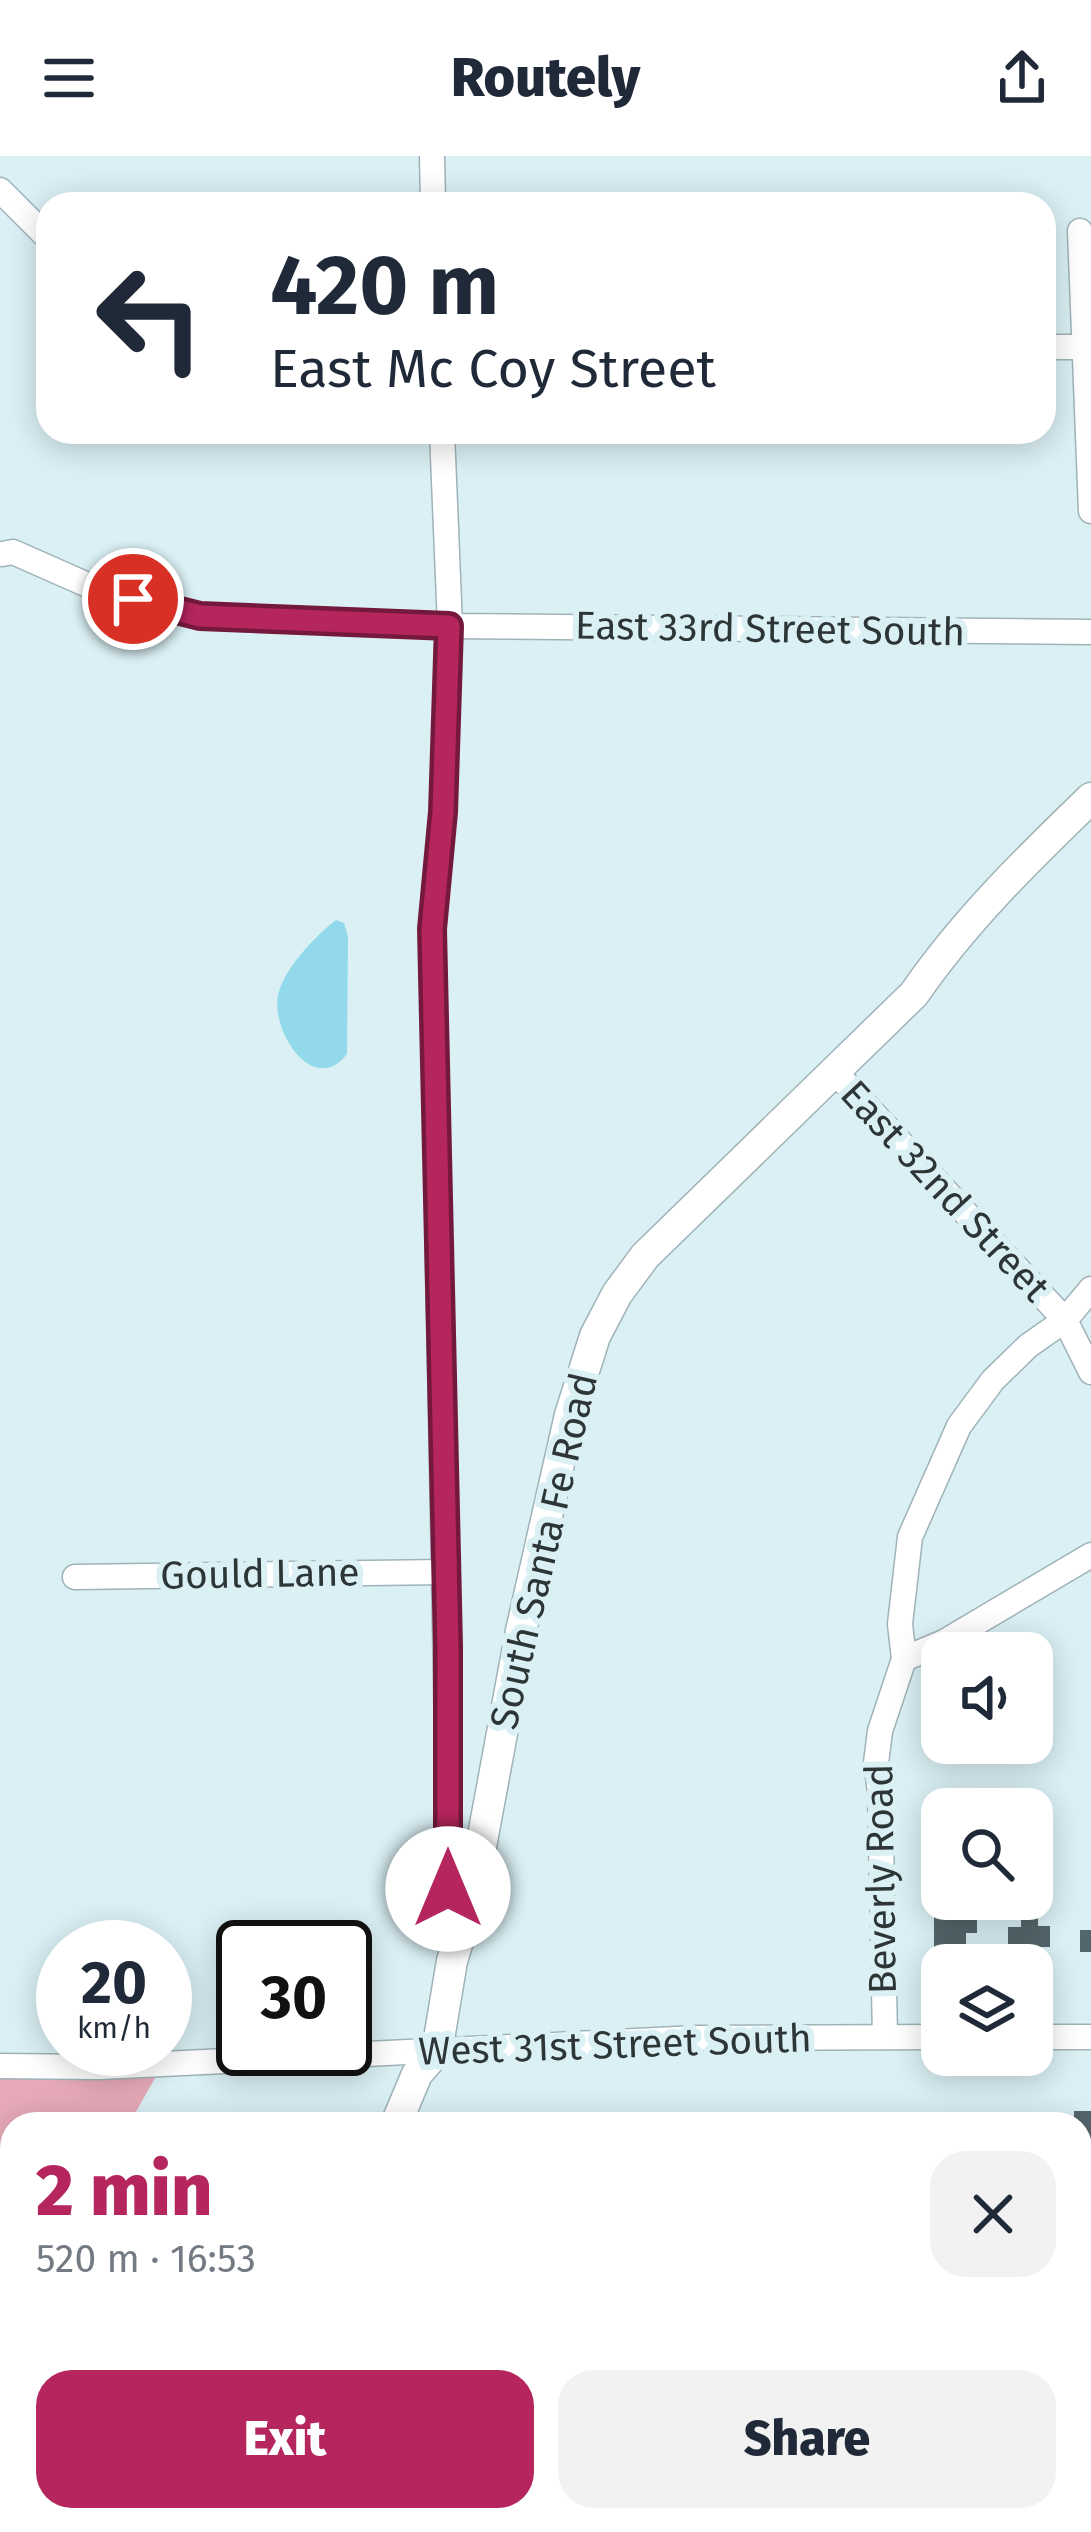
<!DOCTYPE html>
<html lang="en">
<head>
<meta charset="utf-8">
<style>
  :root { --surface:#fff; --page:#f2f2f3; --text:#1f2937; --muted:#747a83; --accent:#b4265d }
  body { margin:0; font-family:"Fira Sans",sans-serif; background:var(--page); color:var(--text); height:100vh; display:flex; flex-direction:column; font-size:45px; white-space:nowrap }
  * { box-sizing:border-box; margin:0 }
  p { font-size:39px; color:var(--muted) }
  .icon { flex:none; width:66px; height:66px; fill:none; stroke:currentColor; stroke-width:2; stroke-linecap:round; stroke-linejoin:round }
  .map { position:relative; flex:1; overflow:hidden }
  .sheet { position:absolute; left:0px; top:1956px; width:1092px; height:420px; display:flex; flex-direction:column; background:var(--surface); border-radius:36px 36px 0 0; box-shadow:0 6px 30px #0003 }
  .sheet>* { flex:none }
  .hud { position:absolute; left:36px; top:36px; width:1020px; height:252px; border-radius:36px; box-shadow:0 6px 30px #0003; background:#fff; color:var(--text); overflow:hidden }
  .controls { position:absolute; left:921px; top:1476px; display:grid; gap:24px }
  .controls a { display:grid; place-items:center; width:132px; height:132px; border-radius:24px; background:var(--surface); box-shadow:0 6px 30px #0003; font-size:60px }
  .speed { position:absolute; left:36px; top:1764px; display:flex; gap:24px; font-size:60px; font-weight:700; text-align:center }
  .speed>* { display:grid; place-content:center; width:156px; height:156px; border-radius:50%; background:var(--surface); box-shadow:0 6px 30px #0003; line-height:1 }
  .speed small { font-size:30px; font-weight:400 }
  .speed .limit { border:6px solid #111; border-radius:18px; background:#fff; color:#111 }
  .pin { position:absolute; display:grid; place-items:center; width:102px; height:102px; color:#fff; margin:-51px; border:6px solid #fff; border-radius:50%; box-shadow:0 3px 12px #0007 }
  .me { position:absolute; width:132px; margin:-66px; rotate:0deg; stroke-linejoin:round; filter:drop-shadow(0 0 9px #0008) }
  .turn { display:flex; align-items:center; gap:42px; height:252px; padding:0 36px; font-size:54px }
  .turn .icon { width:156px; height:156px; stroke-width:2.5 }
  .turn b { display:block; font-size:84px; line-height:102px }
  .round { display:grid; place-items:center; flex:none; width:126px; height:126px; border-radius:36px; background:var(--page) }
  .headline { display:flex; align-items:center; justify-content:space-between; height:204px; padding:0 36px }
  h1 { font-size:72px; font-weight:800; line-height:90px; color:var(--accent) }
  .action { display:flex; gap:24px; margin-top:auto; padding:24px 36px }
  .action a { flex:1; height:138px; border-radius:36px; background:var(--accent); color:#fff; font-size:48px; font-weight:800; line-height:138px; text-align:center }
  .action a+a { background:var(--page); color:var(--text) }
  header { display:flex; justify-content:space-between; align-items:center; height:156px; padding:0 36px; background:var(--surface); font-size:54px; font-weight:800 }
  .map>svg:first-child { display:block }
  .green { fill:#e7aab9 }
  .water { fill:#92daeb }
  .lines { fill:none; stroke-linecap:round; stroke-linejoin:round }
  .stream { stroke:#92daeb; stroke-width:6 }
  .building { fill:#53666b }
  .minor-casing { stroke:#9fb3b8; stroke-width:27 }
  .tertiary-casing { stroke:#9fb3b8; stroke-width:33 }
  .minor { stroke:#fff; stroke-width:24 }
  .tertiary { stroke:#fff; stroke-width:30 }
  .route-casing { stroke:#75193c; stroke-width:30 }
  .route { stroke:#b4265d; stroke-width:21 }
  .labels { text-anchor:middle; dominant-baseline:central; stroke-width:12; stroke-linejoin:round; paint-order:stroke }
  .street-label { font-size:39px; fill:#2d3537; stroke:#daf0f5 }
</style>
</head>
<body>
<header><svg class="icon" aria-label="menu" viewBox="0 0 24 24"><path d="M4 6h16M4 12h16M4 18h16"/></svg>Routely<svg class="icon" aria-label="share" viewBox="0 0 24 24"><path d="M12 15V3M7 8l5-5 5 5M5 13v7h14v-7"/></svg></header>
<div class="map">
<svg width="1091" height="2376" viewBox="0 0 1091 2376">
  <rect width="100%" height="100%" fill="#daf0f5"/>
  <polygon class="green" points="0,1908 163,1908 129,1968 12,1968 12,2174 0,2195"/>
  <path class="water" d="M336,764L344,767L348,781L347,898C314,941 271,877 278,839C283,814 315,780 336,764Z"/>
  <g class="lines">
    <g class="stream">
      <polyline points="1080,2343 1091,2347"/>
      <polyline points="1059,2364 1059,2376"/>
    </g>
  </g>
  <g class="building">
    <rect x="992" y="1743" width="25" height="10"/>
    <polygon points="934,1758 977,1758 977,1777 966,1777 966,1797 934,1798"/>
    <polygon points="1021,1759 1038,1760 1038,1770 1050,1770 1050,1791 1039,1791 1039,1798 1008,1798 1008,1771 1021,1771"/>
    <rect x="1080" y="1774" width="11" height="22"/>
    <polygon points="1074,1955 1091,1955 1091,1992 1080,1992 1080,1968 1074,1968"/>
    <polygon points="887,1959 927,1960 927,1968 887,1968"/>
    <rect x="950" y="1961" width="44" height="7"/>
  </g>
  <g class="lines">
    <g class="minor-casing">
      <g id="minor">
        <polyline points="432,0 433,48"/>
        <polyline points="0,34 48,82"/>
        <polyline points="1080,75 1091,355"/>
        <polyline points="1044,191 1085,191"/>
        <polyline points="442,276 450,470 443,656 432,773 451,1791"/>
        <polyline points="2,398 13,396 99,434 200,460 450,470 1091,476"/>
        <polyline points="835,916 1065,1164 1091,1216"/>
        <polyline points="75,1421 445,1416"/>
        <polyline points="904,1503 944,1486 1091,1399"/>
        <polyline points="885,1881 880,1635 876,1607 880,1575 904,1503 900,1468 910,1381 959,1270 993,1224 1028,1190 1065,1164 1091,1133"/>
        <polyline points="1032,1881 1091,1881"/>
        <polyline points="0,1910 100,1911 697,1882 942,1881"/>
      </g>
    </g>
    <g class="tertiary-casing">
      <g id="tertiary">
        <path d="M396,1968L417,1918L437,1895L452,1805L472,1739L521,1475L570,1259L595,1180L617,1138L645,1100L914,838C965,764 1027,704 1091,642"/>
        <polyline points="167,2376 173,2364"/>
      </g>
    </g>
    <use href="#minor" class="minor"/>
    <use href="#tertiary" class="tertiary"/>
  </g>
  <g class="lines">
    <g class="route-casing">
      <polyline id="route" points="133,443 200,460 449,470 443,656 432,773 448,1490 448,1733"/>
    </g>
    <use href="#route" class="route"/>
  </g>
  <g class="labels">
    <g class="street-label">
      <text transform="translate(770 473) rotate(1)">East 33rd Street South</text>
      <text transform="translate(945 1035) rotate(47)">East 32nd Street</text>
      <text transform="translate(544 1395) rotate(-77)">South Santa Fe Road</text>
      <text transform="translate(260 1418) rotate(-1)">Gould Lane</text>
      <text transform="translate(881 1723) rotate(-91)">Beverly Road</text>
      <text transform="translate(615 1889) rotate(-2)">West 31st Street South</text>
    </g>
  </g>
</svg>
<div class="controls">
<a><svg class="icon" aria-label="sound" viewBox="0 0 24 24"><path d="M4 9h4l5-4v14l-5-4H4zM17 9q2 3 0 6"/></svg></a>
<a><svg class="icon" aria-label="search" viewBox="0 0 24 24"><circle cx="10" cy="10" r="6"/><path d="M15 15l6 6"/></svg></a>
<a><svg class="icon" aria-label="layers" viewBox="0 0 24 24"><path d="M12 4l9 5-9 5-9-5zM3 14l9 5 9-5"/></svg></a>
</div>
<div class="speed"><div>20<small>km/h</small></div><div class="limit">30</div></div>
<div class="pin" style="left:133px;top:443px;background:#d93025"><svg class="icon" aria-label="arrive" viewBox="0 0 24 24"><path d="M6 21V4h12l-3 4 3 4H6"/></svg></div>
<svg class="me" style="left:448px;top:1733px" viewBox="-20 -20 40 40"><circle r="19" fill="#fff"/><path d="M0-13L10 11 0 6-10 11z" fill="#b4265d"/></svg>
<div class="hud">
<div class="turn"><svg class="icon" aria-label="left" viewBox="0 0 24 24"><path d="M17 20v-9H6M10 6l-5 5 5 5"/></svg><div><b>420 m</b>East Mc Coy Street</div></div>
</div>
<section class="sheet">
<div class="headline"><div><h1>2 min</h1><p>520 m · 16:53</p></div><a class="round"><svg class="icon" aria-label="close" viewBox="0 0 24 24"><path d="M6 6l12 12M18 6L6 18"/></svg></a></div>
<div class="action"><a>Exit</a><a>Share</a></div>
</section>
</div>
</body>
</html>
